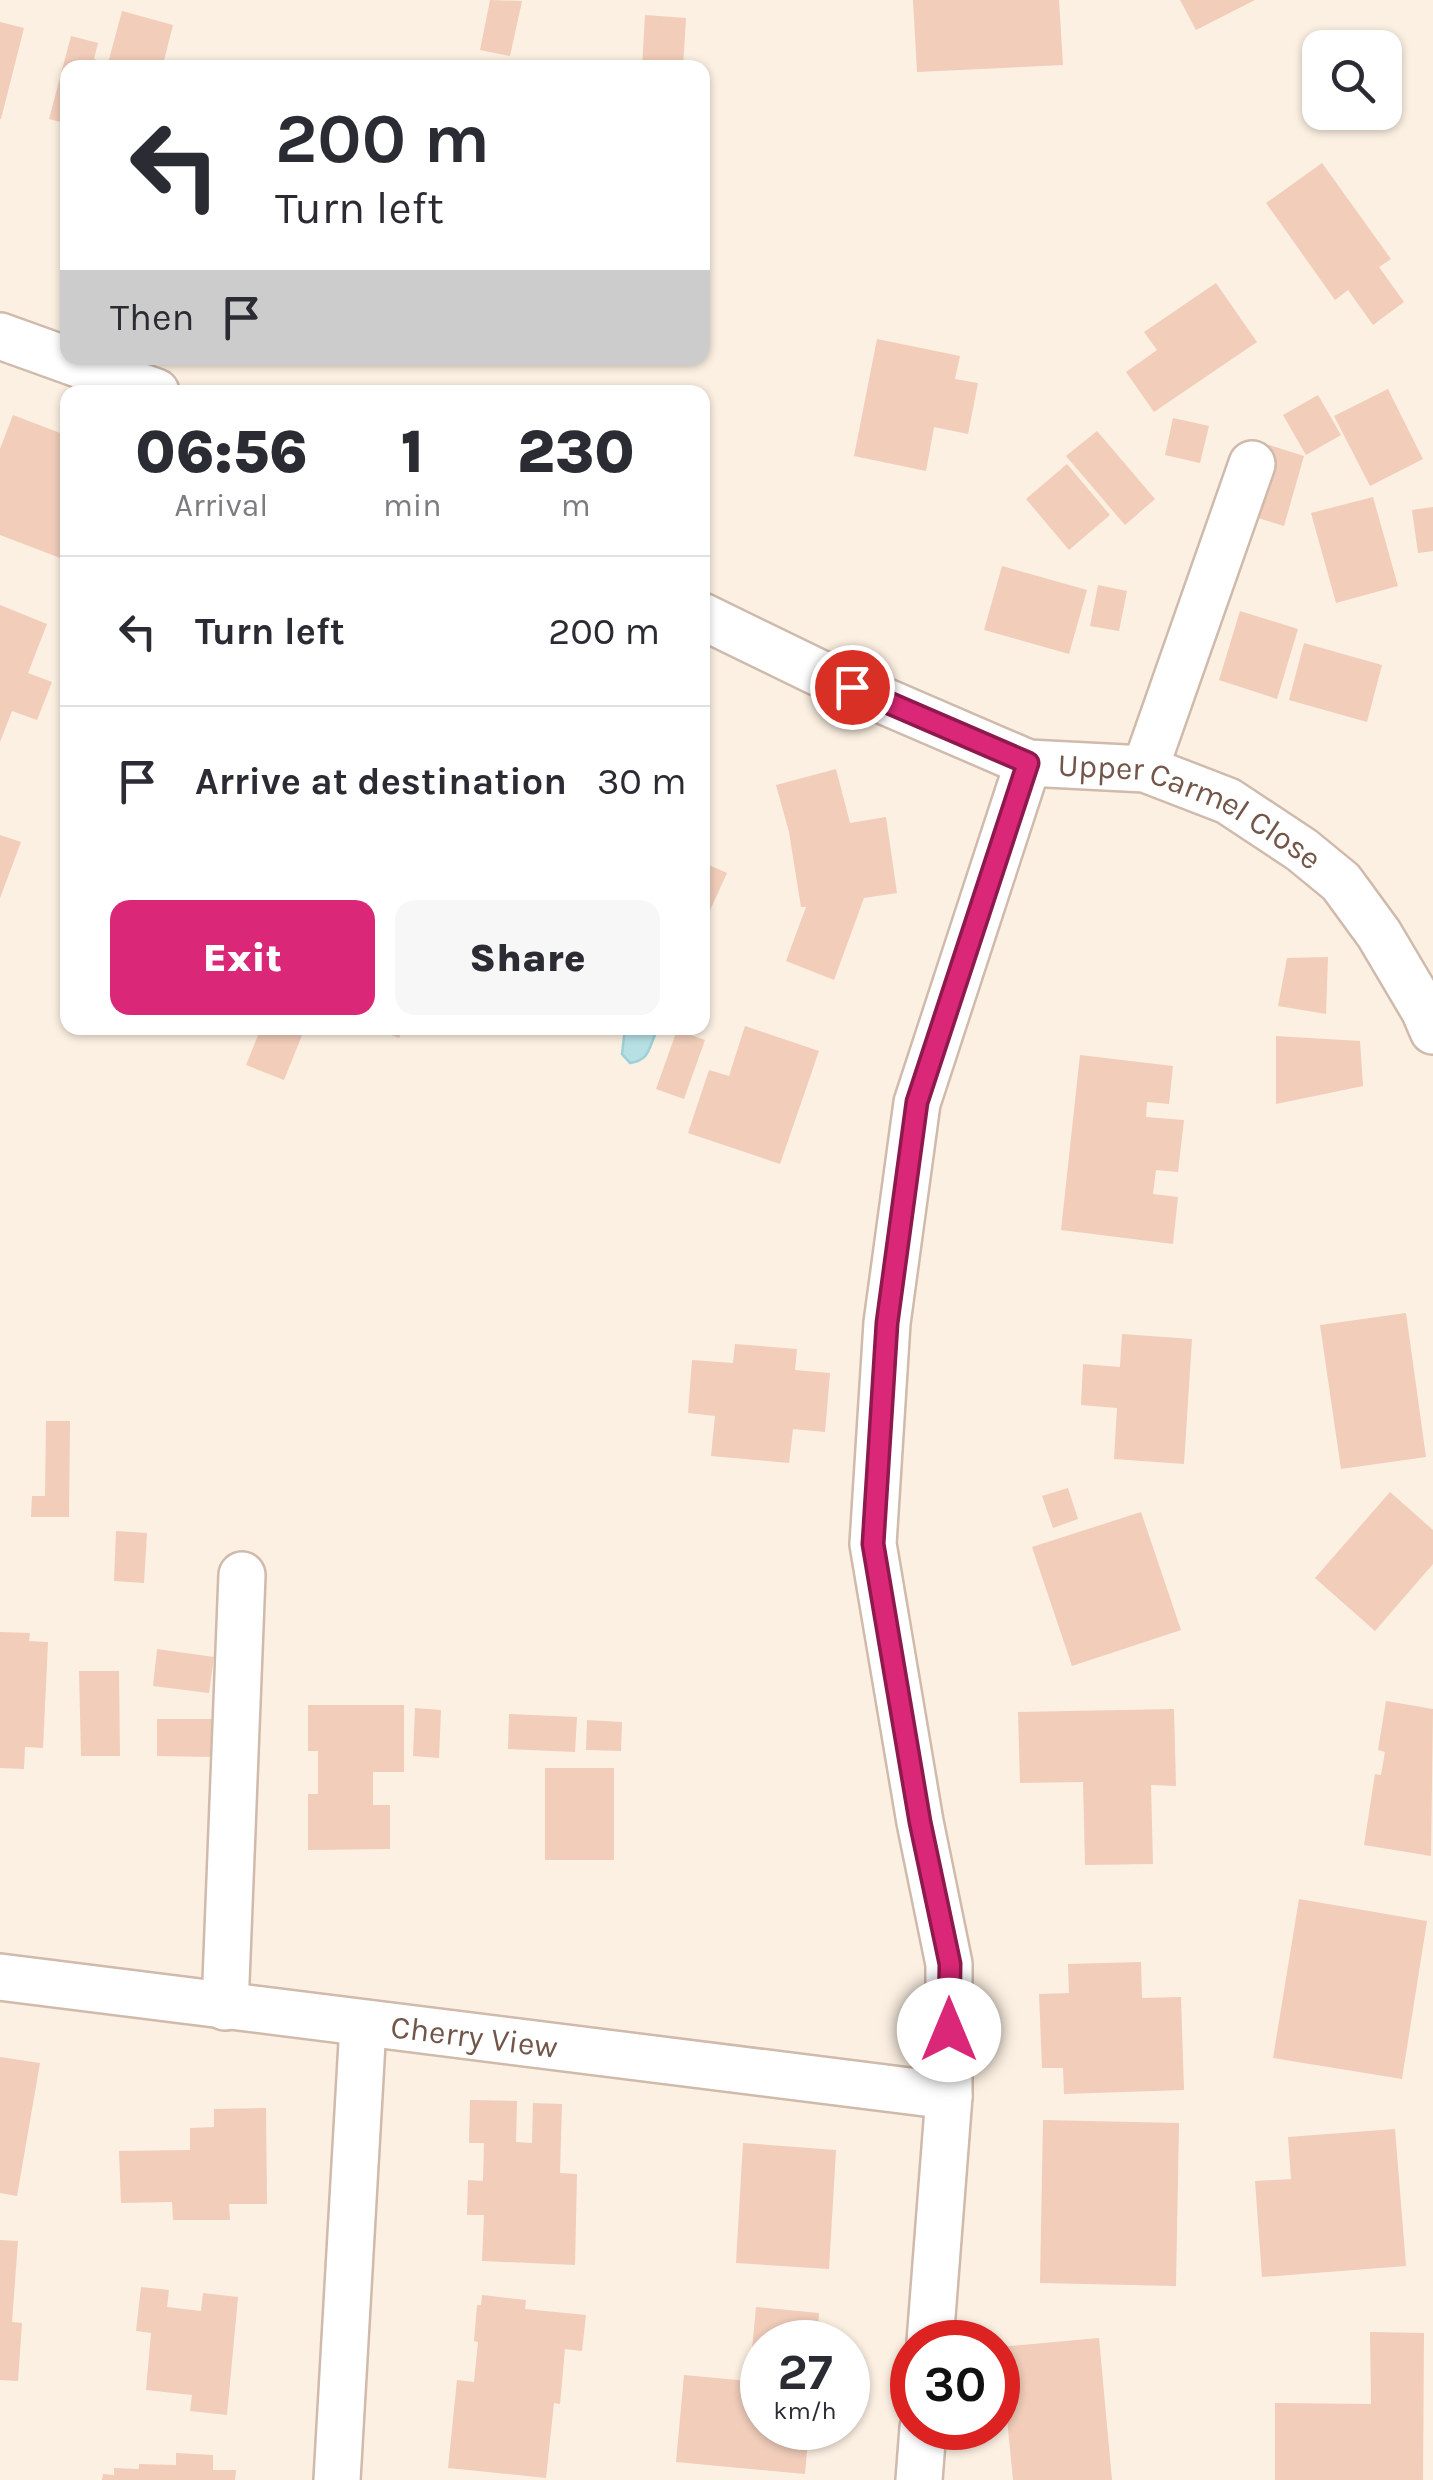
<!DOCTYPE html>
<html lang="en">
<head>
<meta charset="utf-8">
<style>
  :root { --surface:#fff; --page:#f7f7f7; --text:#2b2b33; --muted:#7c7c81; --line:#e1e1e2; --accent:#db2777 }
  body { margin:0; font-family:Karla,sans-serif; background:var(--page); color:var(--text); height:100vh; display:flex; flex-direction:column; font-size:38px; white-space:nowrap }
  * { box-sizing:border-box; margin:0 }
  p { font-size:32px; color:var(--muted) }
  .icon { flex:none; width:55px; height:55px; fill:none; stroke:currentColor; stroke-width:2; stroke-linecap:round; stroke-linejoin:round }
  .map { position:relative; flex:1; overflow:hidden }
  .details { position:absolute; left:60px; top:385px; width:650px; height:650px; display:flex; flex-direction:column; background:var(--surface); border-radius:20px; box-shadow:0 2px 8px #0004 }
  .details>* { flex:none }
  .banner { position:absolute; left:60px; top:60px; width:650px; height:305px; border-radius:20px; box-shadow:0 2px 8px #0004; background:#fff; color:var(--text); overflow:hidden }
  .tools { position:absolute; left:1302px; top:30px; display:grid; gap:20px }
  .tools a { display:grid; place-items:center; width:100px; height:100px; border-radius:20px; background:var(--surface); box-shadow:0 2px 8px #0004; font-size:50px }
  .speed { position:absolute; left:740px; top:2320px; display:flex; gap:20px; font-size:50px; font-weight:700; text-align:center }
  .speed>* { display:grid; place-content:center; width:130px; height:130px; border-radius:50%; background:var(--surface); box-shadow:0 2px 8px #0004; line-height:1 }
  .speed small { font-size:25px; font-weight:400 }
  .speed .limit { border:15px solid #d22; background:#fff; color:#111 }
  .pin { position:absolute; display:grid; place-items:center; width:85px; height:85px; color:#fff; margin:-42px; border:5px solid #fff; border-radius:50%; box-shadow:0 2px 10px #0007 }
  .me { position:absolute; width:110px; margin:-55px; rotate:0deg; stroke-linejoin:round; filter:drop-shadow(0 0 8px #0008) }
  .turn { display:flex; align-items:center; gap:35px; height:210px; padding:0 50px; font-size:45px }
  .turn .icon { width:130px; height:130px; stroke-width:2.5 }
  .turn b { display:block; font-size:70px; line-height:85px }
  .then { display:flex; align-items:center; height:95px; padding:0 50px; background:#0003; gap:20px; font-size:38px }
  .eta { display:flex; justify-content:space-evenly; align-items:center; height:170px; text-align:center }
  .eta b { font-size:60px; font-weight:800; line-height:70px }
  .action { display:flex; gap:20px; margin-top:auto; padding:20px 50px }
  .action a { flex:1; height:115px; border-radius:20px; background:var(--accent); color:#fff; font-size:40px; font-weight:800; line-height:115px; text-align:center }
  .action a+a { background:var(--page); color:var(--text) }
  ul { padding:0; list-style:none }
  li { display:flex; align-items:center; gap:30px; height:150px; padding:0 50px; border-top:2px solid var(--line) }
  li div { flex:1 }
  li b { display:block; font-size:38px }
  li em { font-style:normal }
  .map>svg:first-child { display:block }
  .water { fill:#b7e0e5; stroke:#9dd0d7; stroke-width:2.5 }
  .building { fill:#f1cdba }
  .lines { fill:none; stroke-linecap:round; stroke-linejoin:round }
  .minor-casing { stroke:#cfbaac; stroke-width:50 }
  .minor { stroke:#fff; stroke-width:45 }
  .route-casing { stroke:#8e194d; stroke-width:25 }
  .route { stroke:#db2777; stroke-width:18 }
  .labels { text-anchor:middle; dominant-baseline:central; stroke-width:8; stroke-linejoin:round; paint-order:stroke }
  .street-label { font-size:32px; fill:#735649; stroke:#fff5e8 }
</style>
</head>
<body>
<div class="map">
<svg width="1433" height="2480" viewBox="0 0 1433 2480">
  <rect width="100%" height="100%" fill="#fcf0e2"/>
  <path class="water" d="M625,1028H659C648,1043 653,1060 630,1063L622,1054Z"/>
  <g class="building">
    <polygon points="490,0 522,1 510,56 480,50"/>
    <polygon points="913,0 1059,0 1063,65 917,72"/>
    <polygon points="1180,0 1255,0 1196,30"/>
    <polygon points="122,11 173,25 162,68 68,68 68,124 49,119 71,36 98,43 94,59 108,63"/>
    <polygon points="645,15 686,18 683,68 642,68"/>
    <polygon points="0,22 24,28 1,119 0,119"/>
    <polygon points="1322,163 1391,259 1379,267 1404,302 1373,325 1348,290 1335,300 1266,203"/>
    <polygon points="1216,283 1257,342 1154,412 1126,372 1157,350 1144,332"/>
    <polygon points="877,339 960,356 955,379 978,383 968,434 934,427 926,471 854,456"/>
    <polygon points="1388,389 1423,459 1370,486 1334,416"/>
    <polygon points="1318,395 1341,435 1306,455 1283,415"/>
    <polygon points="13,415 68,436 68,561 0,535 0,449"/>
    <polygon points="1173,418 1209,426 1200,463 1165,455"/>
    <polygon points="1097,431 1155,499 1125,525 1066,456"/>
    <polygon points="1269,445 1304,456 1284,526 1248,515"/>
    <polygon points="1067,464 1110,515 1069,550 1026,499"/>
    <polygon points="1373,497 1398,586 1336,603 1311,513"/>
    <polygon points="1433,507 1433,551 1418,553 1412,510"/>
    <polygon points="1002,566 1087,590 1069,654 984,630"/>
    <polygon points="1098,585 1127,591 1119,631 1090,626"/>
    <polygon points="0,605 47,624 28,673 52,682 37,720 12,711 0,742"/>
    <polygon points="1240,611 1298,629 1277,699 1219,680"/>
    <polygon points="1304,643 1382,665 1367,722 1289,700"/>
    <polygon points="836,769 850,823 886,817 897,893 864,898 834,980 786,961 806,907 801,907 789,832 776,785"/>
    <polygon points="0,835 21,842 0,898"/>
    <polygon points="702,862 727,873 707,917 702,915"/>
    <polygon points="1328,957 1326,1014 1278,1006 1287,958"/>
    <polygon points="745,1026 819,1051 780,1164 688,1133 709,1070 729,1076"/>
    <polygon points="261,1028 305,1028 284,1080 246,1065"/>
    <polygon points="373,1028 403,1028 399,1038"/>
    <polygon points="677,1030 705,1040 684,1099 656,1089"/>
    <polygon points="1276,1036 1360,1041 1363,1086 1276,1104"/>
    <polygon points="1080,1055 1173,1066 1169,1104 1147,1102 1146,1117 1184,1120 1178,1172 1156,1170 1153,1194 1178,1197 1173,1244 1061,1230"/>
    <polygon points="1406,1313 1426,1457 1341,1469 1320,1325"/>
    <polygon points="1122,1334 1192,1339 1184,1464 1114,1459 1117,1408 1081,1405 1083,1364 1120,1367"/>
    <polygon points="735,1344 797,1349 795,1370 830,1373 825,1432 793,1429 789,1463 711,1456 715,1416 688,1413 692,1360 733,1363"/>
    <polygon points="46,1421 70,1421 69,1517 31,1517 32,1496 45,1496"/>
    <polygon points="1068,1488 1078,1519 1053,1528 1042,1496"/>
    <polygon points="1390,1492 1433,1530 1433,1564 1375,1631 1315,1578"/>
    <polygon points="1141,1512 1181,1630 1072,1666 1032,1547"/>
    <polygon points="116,1531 147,1533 144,1583 114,1581"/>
    <polygon points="0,1632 30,1633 29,1641 48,1642 43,1748 25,1747 24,1769 0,1768"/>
    <polygon points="157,1649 214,1657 209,1693 153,1686"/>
    <polygon points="79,1671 119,1671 120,1756 81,1756"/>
    <polygon points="1386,1701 1433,1709 1431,1856 1364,1845 1375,1774 1381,1775 1385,1752 1378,1750"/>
    <polygon points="308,1705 404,1705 404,1772 373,1772 373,1805 390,1805 390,1849 308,1850 308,1794 318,1794 318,1751 308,1751"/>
    <polygon points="415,1708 441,1710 439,1758 413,1756"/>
    <polygon points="1174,1709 1176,1786 1151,1785 1153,1864 1085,1865 1083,1782 1020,1783 1018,1712"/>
    <polygon points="509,1714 577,1717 575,1752 508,1749"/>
    <polygon points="157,1719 215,1719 215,1757 157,1756"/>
    <polygon points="587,1720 622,1722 621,1751 586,1750"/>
    <rect x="545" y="1768" width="69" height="92"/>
    <polygon points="1299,1899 1427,1921 1402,2079 1273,2058"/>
    <polygon points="1141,1962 1142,1998 1181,1997 1184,2090 1064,2094 1063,2068 1042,2068 1039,1994 1069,1993 1068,1964"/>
    <polygon points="0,2057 40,2063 17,2196 0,2193"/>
    <polygon points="470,2100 517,2101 516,2142 532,2143 533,2103 562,2104 560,2173 577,2174 575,2265 482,2261 484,2215 467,2215 468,2180 483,2181 484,2143 469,2143"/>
    <polygon points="266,2108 267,2204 229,2204 230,2220 173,2220 172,2202 121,2203 119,2151 190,2150 190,2128 214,2127 214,2109"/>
    <polygon points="1043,2120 1179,2123 1176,2286 1040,2283"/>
    <polygon points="1395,2129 1406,2266 1262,2277 1255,2181 1291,2179 1288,2137"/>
    <polygon points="743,2143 836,2150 829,2269 736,2263"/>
    <polygon points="0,2240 18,2241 12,2322 22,2323 18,2381 0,2380"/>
    <polygon points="141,2287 169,2290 167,2307 201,2311 203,2293 238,2297 227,2415 190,2411 192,2395 146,2390 151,2333 136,2331"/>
    <polygon points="482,2295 526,2300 525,2309 586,2315 582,2351 565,2349 560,2404 554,2403 546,2478 448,2468 457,2380 474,2382 478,2342 474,2341 477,2305 481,2305"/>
    <polygon points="756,2307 819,2313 817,2342 762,2342 762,2428 809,2428 805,2474 676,2462 684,2375 749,2381"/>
    <polygon points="1370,2332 1424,2333 1423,2480 1275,2480 1275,2403 1371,2404"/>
    <polygon points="1099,2338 1112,2480 1013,2480 1000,2347"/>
    <polygon points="176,2453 213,2455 213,2470 236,2470 235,2480 102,2480 103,2474 114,2475 114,2468 139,2469 139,2464 176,2465"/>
  </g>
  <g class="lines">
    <g class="minor-casing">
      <g id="minor">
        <polyline points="0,336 156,392"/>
        <path id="s1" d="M702,616L817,672L1028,763L1145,769L1228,801L1302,850L1341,882L1379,934L1424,1010L1433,1031"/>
        <polyline points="1145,769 1252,464"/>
        <path id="s2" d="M0,1977L949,2096"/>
        <polyline points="225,2007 242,1575"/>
        <polyline points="930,2342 949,2096 949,1964 920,1822 873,1544 887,1323 917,1103 1028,763"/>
        <polyline points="337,2480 363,2025"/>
        <polyline points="919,2480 923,2428"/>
      </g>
    </g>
    <use href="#minor" class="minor"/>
  </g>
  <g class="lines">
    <g class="route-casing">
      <polyline id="route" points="852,687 1028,763 917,1102 887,1323 873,1544 920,1822 950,1964 949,2030"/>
    </g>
    <use href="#route" class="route"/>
  </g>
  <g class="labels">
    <g class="street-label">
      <text stroke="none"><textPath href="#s1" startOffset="530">Upper Carmel Close</textPath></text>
      <text stroke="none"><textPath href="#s2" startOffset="478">Cherry View</textPath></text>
    </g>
  </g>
</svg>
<div class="tools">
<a><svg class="icon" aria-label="search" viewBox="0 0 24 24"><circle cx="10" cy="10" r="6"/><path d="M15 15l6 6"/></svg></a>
</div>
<div class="speed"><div>27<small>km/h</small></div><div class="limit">30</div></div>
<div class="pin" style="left:852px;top:687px;background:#d93025"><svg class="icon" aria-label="arrive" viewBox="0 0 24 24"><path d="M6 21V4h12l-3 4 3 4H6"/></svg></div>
<svg class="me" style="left:949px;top:2030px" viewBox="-20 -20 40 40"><circle r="19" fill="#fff"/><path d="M0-13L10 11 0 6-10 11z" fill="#db2777"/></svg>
<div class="banner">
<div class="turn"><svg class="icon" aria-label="left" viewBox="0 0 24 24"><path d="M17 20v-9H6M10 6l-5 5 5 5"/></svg><div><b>200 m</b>Turn left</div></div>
<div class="then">Then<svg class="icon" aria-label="arrive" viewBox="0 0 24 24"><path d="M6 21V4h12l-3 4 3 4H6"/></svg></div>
</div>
<section class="details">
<div class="eta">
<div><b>06:56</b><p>Arrival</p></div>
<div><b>1</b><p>min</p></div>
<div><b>230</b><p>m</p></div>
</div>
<ul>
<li><svg class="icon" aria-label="left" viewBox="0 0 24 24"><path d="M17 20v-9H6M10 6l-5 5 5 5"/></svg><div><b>Turn left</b></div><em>200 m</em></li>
<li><svg class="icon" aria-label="arrive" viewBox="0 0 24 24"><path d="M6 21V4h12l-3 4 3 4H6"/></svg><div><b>Arrive at destination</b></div><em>30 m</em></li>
</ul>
<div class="action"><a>Exit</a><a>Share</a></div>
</section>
</div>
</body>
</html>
